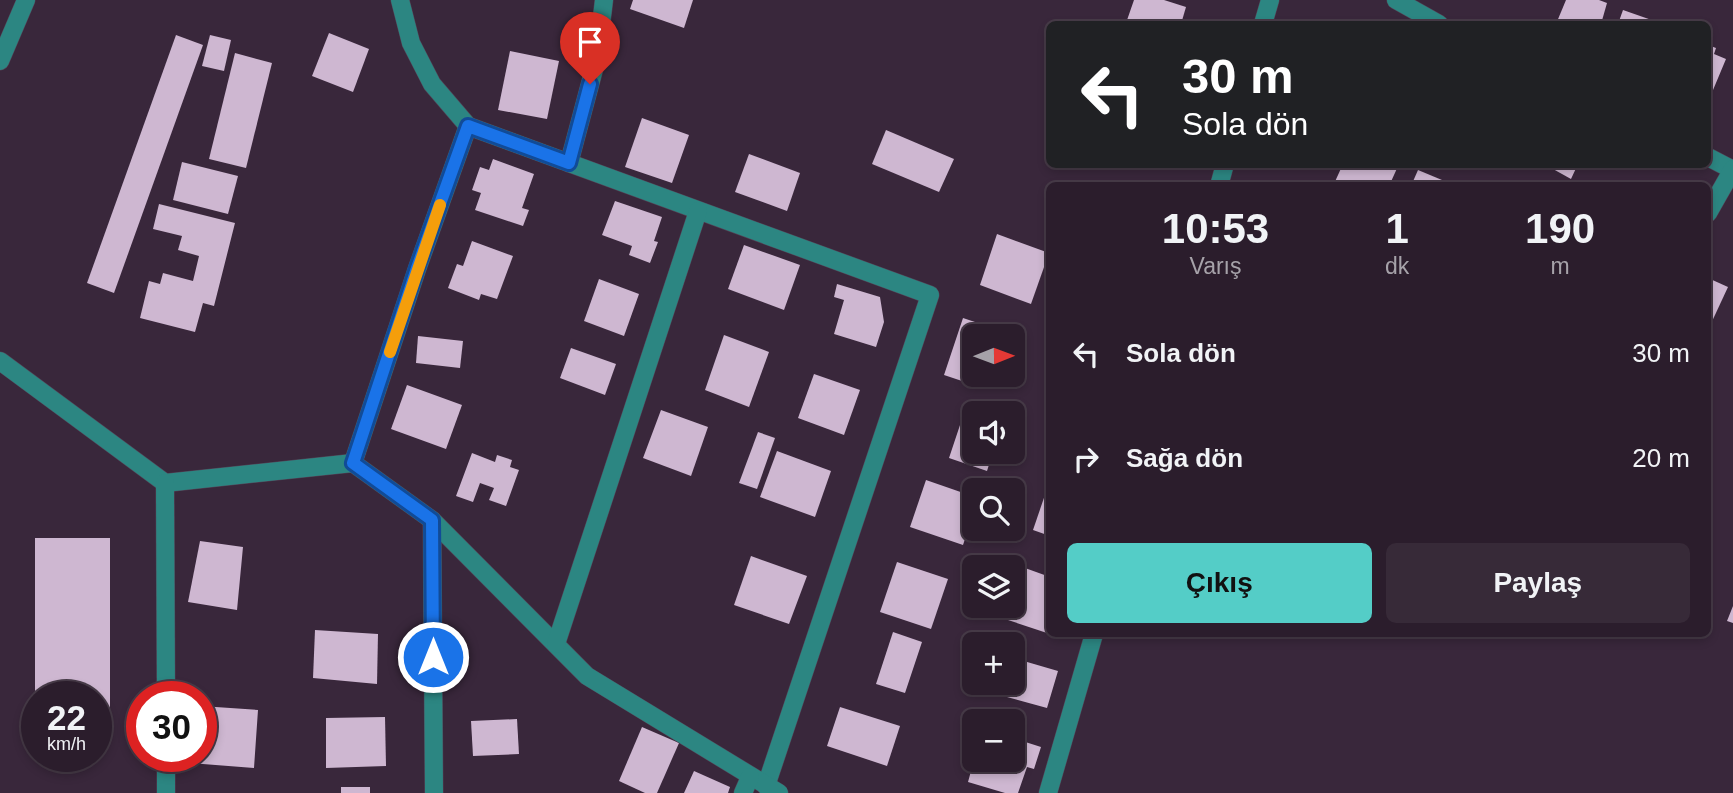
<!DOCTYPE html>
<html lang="tr">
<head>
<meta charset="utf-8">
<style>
  :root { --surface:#2b1d2c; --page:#372a38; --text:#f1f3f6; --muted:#a6a2a9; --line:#473b48; --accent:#54cdc7 }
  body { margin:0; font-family:Arial,sans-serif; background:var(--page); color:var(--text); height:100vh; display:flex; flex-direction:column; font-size:26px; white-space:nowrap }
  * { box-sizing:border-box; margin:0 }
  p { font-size:23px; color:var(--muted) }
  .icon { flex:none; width:38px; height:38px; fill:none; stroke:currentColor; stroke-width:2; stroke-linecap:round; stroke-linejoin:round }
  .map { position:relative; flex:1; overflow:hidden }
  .panel { position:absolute; left:1046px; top:182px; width:665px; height:455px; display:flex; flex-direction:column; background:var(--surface); border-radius:10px; box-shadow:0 4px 10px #0003,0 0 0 2px var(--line) }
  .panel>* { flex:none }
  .banner { position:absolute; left:1046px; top:21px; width:665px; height:147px; border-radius:10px; box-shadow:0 4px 10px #0003,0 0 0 2px var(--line); background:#202124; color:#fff; overflow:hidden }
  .needle { width:46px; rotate:89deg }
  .controls { position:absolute; left:962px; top:324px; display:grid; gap:14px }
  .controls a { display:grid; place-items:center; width:63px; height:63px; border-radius:10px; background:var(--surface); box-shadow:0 4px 10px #0003,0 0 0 2px var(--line); font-size:35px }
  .speed { position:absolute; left:21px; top:681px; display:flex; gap:14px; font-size:35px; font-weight:700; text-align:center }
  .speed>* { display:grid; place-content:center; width:91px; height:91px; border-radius:50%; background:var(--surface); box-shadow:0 4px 10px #0003,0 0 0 2px var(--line); line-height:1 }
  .speed small { font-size:18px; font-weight:400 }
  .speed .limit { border:10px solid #d22; background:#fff; color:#111 }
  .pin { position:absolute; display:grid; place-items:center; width:60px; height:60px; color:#fff; margin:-72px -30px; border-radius:50% 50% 50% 0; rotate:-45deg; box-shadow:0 0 7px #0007 }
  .pin .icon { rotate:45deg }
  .me { position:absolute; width:77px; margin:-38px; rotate:0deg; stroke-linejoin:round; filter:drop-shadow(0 0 5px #0008) }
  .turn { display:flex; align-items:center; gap:24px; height:147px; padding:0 21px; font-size:32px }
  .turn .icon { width:91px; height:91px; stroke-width:2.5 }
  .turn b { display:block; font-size:49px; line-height:60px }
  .eta { display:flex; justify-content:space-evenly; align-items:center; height:119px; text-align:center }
  .eta b { font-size:42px; font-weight:800; line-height:49px }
  .action { display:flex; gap:14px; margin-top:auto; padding:14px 21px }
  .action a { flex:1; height:80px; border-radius:10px; background:var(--accent); color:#111; font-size:28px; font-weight:800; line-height:80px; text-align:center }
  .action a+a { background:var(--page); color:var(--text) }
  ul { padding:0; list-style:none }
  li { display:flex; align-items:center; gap:21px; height:105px; padding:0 21px }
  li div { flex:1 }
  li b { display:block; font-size:26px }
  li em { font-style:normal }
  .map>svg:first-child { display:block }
  .building { fill:#ceb7d1 }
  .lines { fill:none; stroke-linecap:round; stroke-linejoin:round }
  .minor-casing { stroke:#544356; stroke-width:19 }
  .minor { stroke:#2c8682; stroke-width:18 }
  .route-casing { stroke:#114b97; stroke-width:18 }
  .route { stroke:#1a73e8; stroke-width:12 }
  .slow { stroke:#f59e0b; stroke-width:12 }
</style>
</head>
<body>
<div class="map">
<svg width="1733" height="793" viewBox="0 0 1733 793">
  <rect width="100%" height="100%" fill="#39273b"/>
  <g class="building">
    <polygon points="633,0 693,0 684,28 630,9"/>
    <polygon points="1134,0 1164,0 1186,7 1181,24 1126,23"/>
    <polygon points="1566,0 1599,0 1607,3 1601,24 1556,24"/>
    <polygon points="1623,10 1663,24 1618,24"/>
    <polygon points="329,33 369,49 353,92 312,76"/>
    <polygon points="176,35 203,45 114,293 87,283"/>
    <polygon points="210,35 231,40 224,71 202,66"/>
    <polygon points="1708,45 1716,48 1714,54 1726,59 1708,102"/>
    <polygon points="510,51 559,61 547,119 498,110"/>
    <polygon points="235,53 272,63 246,168 209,159"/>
    <polygon points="642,118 689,135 672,183 625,167"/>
    <polygon points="886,130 954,159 939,192 872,164"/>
    <polygon points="749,154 800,173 787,211 735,192"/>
    <polygon points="493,159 534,174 522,208 529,210 523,226 475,210 481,193 472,190 480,167 489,170"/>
    <polygon points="182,162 238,176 228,214 173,200"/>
    <polygon points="1343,164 1399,164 1389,186 1333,186"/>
    <polygon points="1544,164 1578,164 1571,179"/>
    <polygon points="1418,170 1454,185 1454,186 1411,186"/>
    <polygon points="615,201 662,217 654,241 658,242 650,263 629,255 632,246 602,235"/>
    <polygon points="159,204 235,223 214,306 203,303 195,332 140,318 149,281 160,284 163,273 193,281 199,256 178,250 182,236 153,229"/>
    <polygon points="997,234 1049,253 1031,304 980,285"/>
    <polygon points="472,241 513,256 497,299 481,294 479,300 448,288 457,264 463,266"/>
    <polygon points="744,245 800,265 784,310 728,289"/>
    <polygon points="1708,278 1728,287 1708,330"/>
    <polygon points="599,279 639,294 624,336 584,321"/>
    <polygon points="837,284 880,297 884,322 876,347 834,334 844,300 834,297"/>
    <polygon points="963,318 996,329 994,336 975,336 975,374 981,374 977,386 944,375"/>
    <polygon points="724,335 769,352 749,407 705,390"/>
    <polygon points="418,336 463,341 460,368 416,363"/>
    <polygon points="571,348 616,364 605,395 560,378"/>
    <polygon points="814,374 860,390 844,435 798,418"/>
    <polygon points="407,385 462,405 446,449 391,429"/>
    <polygon points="661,410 708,427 691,476 643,458"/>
    <polygon points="962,419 975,423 975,452 993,452 987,471 949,458"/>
    <polygon points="758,432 775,438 757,489 739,483"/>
    <polygon points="777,451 831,471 815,517 760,497"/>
    <polygon points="472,453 495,462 497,455 512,460 510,467 519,470 506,506 489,500 494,488 480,483 473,502 456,496"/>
    <polygon points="926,480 975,497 975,509 963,545 910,527"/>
    <polygon points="1048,486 1050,486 1050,536 1033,530"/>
    <polygon points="35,538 110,538 110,720 96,720 96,696 35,696"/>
    <polygon points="200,541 243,547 237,610 188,602"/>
    <polygon points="751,556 807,576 789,624 734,605"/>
    <polygon points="897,562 948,579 931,629 880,612"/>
    <polygon points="1025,568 1050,577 1050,634 1008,620"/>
    <polygon points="1733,606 1733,623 1727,621"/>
    <polygon points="315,630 378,634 377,684 313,678"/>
    <polygon points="893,632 922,642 905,693 876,684"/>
    <polygon points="1013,658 1058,671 1047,708 996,694 1000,682 1013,682"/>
    <polygon points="201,706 258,710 254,768 190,763 190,756 201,756"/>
    <polygon points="840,707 900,726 887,766 827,746"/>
    <polygon points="385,717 386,766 326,768 326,718"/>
    <polygon points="517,719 519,754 473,756 471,721"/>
    <polygon points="642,727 679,743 657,793 645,793 619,781"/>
    <polygon points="1013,738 1041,747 1034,769 1027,767 1018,793 1005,793 968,782 974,760 1013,760"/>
    <polygon points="694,771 730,787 728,793 684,793"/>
    <rect x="341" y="787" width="29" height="6"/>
  </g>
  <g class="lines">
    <g class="minor-casing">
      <g id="minor">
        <polyline points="400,0 411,43 432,84 468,126 930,295 766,786"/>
        <polyline points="1396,0 1439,24"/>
        <polyline points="1263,24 1270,0"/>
        <polyline points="0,61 26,0"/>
        <polyline points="1708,157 1733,170"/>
        <polyline points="569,163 597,58 604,0"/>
        <polyline points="1219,186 1225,164"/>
        <polyline points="1708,213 1733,169"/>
        <polyline points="0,361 165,483 353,463 432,520 587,676 779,793"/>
        <polyline points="353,463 417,269 468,126"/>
        <polyline points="165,483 166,696"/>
        <polyline points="432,520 434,793"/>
        <polyline points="556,644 698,211"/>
        <polyline points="166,793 166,756"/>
        <polyline points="743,793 750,777"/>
        <polyline points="1048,793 1094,634"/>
      </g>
    </g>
    <use href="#minor" class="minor"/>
  </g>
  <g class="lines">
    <g class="route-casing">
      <polyline id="route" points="433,657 432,520 353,463 417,268 468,126 569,163 590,84"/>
    </g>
    <use href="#route" class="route"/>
    <polyline class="slow" points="390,352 440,205"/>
  </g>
</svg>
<div class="controls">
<a><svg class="needle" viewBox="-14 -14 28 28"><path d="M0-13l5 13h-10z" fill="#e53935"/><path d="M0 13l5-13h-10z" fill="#a6a2a9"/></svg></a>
<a><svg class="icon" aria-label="sound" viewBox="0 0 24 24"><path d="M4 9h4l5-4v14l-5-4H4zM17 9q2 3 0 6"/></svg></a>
<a><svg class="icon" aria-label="search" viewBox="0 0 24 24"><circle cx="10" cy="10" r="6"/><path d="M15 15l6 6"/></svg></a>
<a><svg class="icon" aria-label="layers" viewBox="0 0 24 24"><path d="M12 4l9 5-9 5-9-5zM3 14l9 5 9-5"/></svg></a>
<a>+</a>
<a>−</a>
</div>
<div class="speed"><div>22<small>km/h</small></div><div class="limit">30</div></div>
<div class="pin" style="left:590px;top:84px;background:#d93025"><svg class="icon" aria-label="arrive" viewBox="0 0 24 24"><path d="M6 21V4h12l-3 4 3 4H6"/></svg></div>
<svg class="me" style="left:433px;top:657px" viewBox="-20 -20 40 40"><circle r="17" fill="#1a73e8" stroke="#fff" stroke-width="3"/><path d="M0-11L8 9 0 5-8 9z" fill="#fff"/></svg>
<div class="banner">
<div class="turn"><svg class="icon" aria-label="left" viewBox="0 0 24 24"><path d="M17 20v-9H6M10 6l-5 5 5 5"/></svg><div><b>30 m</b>Sola dön</div></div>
</div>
<section class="panel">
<div class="eta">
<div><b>10:53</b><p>Varış</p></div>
<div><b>1</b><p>dk</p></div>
<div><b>190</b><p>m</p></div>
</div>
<ul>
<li><svg class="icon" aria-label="left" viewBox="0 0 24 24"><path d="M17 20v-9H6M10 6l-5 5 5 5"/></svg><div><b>Sola dön</b></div><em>30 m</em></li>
<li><svg class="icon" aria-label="right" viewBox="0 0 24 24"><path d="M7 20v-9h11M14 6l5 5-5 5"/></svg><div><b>Sağa dön</b></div><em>20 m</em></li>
</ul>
<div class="action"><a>Çıkış</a><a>Paylaş</a></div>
</section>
</div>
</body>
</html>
